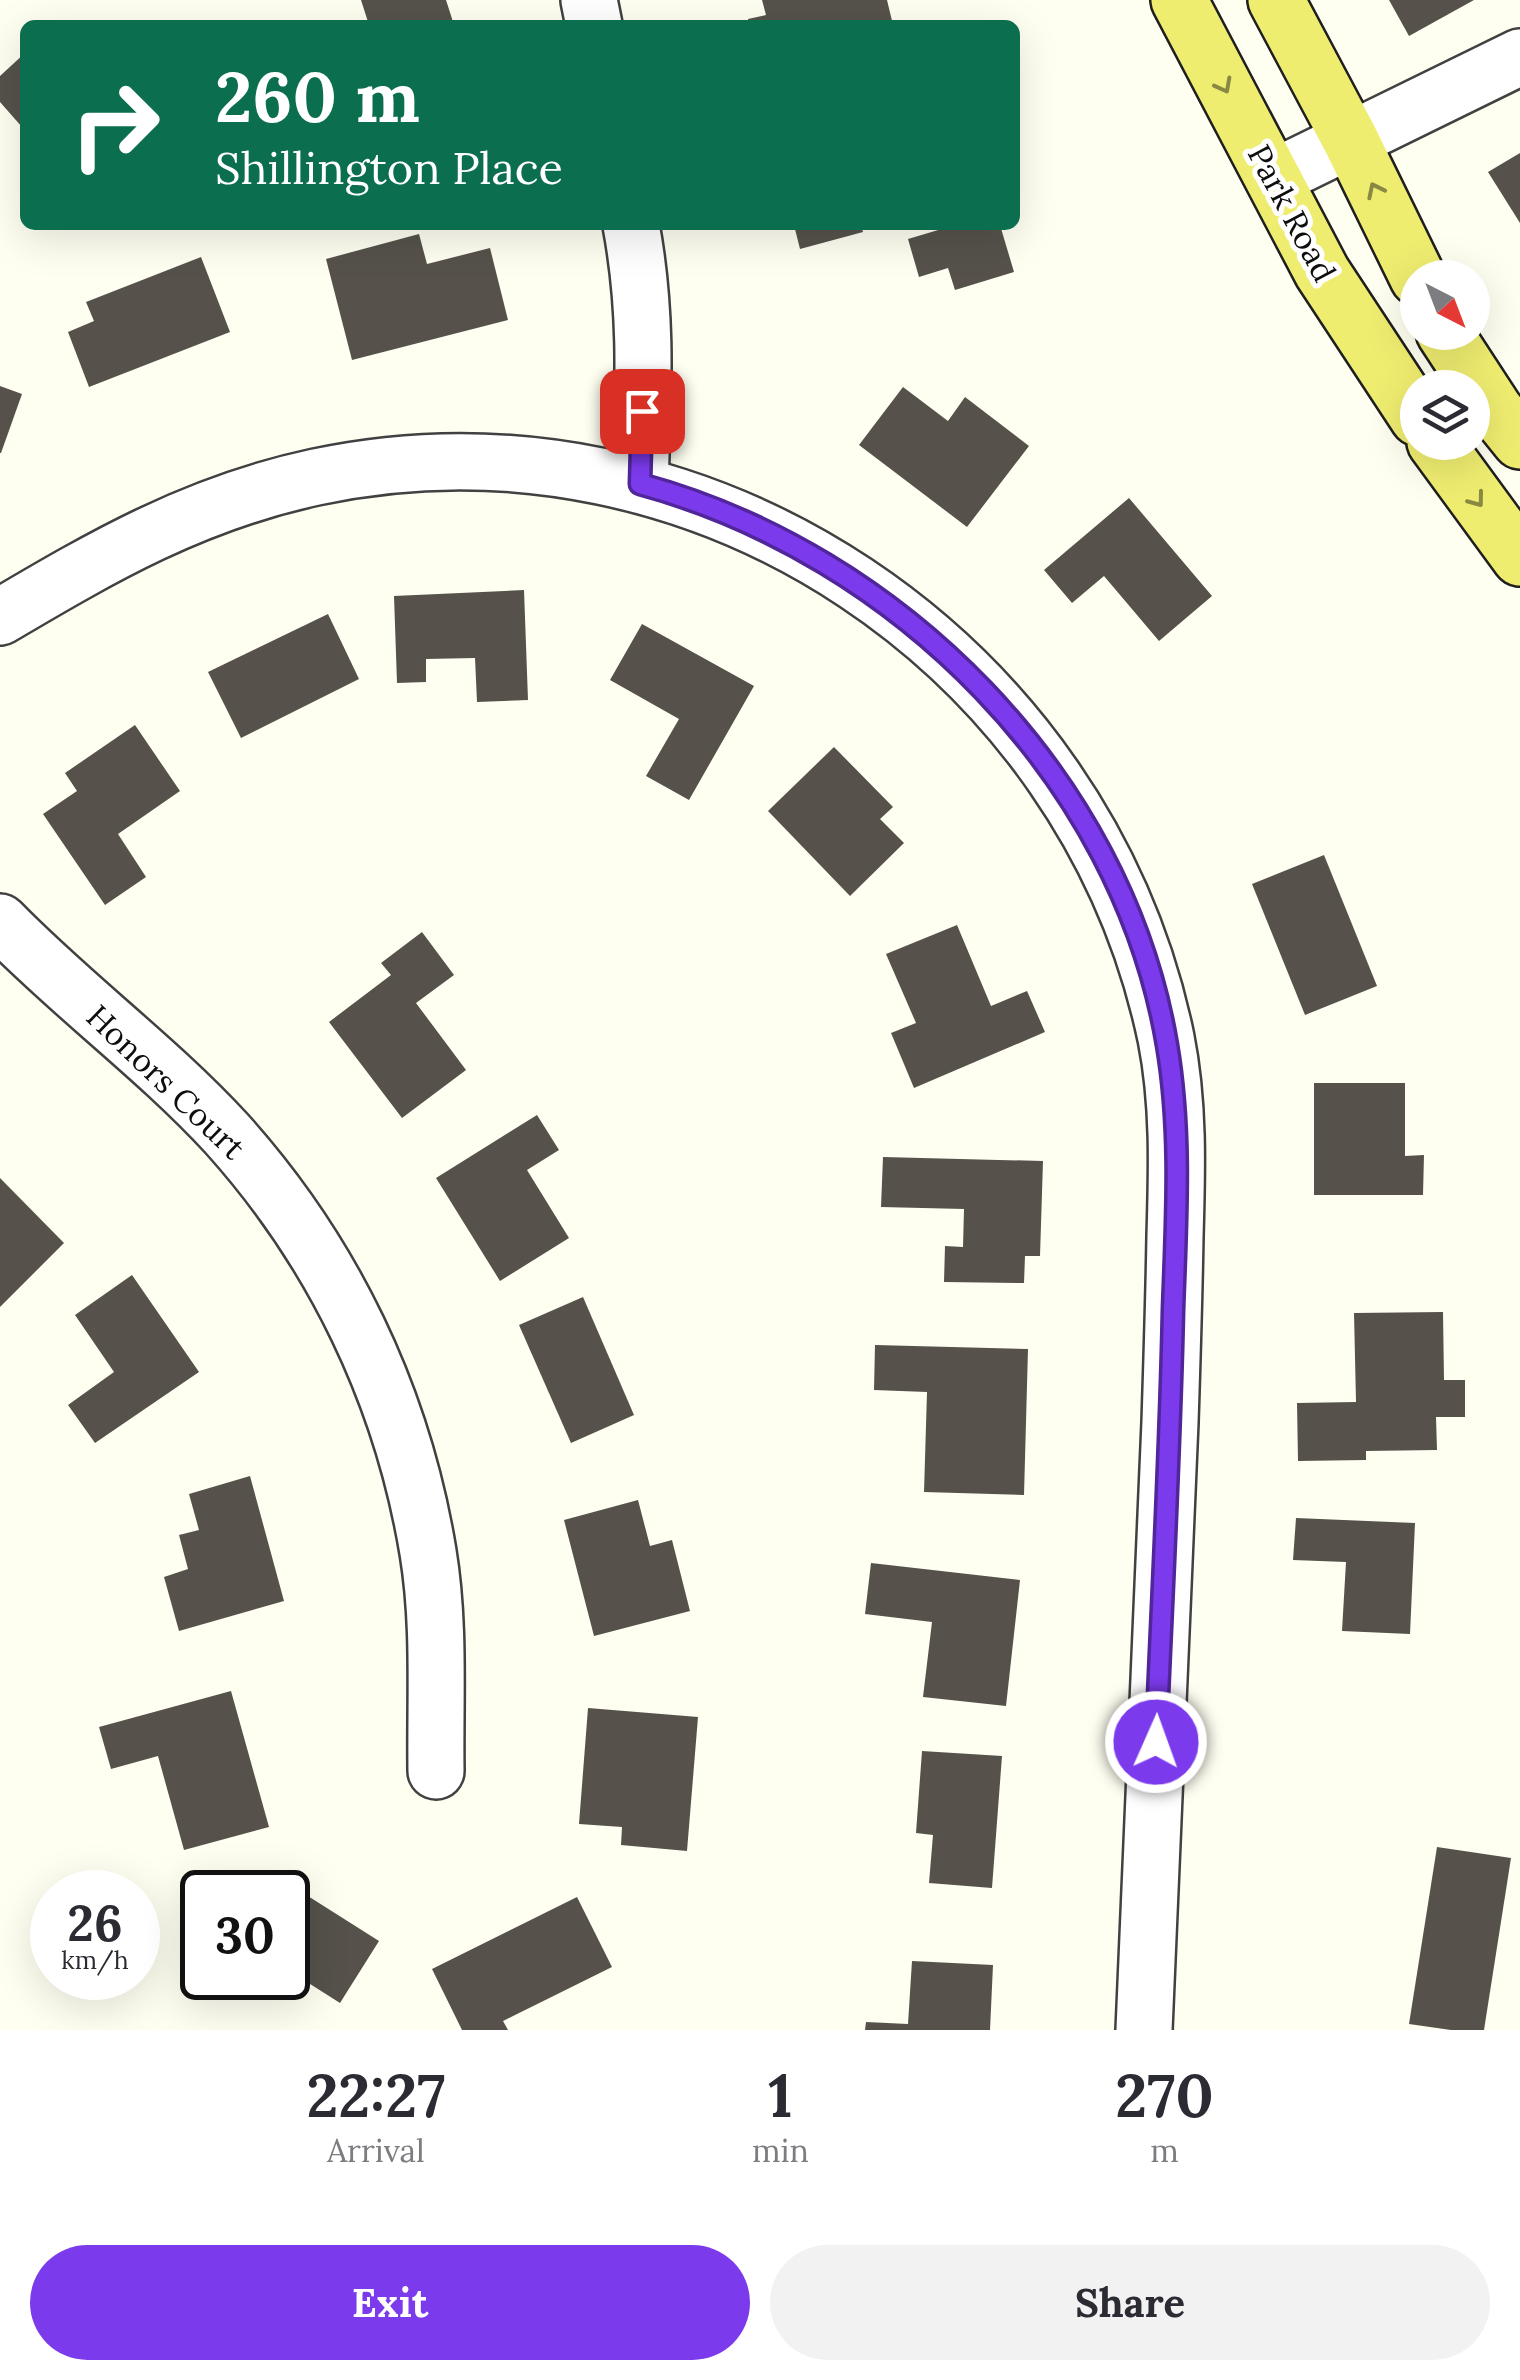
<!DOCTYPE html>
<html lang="en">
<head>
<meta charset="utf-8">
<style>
  :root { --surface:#fff; --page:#f2f2f3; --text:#2b2b33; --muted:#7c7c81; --accent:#7c3aed }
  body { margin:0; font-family:Lora,serif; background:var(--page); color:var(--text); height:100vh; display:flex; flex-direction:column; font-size:38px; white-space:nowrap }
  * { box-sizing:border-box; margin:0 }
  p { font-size:32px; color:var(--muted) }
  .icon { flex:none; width:55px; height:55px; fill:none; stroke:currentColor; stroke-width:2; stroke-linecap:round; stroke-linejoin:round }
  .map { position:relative; height:2030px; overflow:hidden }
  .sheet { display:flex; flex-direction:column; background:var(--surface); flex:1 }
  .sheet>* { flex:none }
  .hud { position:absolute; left:20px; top:20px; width:1000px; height:210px; border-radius:15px; box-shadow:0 10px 40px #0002; background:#0b6e4f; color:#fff; overflow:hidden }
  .needle { width:65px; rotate:138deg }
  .controls { position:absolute; left:1400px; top:260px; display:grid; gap:20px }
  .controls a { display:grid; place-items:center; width:90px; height:90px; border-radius:50%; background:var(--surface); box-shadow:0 10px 40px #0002; font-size:50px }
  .speed { position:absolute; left:30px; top:1870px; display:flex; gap:20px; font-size:50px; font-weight:700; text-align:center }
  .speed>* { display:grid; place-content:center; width:130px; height:130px; border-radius:50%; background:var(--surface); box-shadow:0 10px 40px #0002; line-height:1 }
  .speed small { font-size:25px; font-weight:400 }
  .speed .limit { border:5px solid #111; border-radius:15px; background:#fff; color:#111 }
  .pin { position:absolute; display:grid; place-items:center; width:85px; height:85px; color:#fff; margin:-42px; border-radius:20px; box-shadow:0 5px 15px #0006 }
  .me { position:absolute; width:110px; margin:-55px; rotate:2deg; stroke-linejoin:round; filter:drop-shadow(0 0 8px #0008) }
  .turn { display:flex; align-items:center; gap:35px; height:210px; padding:0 30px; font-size:45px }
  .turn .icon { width:130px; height:130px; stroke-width:2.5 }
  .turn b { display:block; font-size:70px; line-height:85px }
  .eta { display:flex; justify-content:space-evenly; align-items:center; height:170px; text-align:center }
  .eta b { font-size:60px; font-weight:700; line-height:70px }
  .button { display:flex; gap:20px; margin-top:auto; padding:20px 30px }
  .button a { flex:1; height:115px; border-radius:60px; background:var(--accent); color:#fff; font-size:40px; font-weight:700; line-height:115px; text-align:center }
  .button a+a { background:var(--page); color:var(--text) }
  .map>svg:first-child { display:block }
  .building { fill:#56524b }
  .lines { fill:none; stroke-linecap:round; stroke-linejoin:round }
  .minor-casing { stroke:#414141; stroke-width:60 }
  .major-casing { stroke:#1f1f1f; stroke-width:60 }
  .minor { stroke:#fff; stroke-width:55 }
  .major { stroke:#efed70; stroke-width:55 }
  .oneway { stroke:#8a8944 }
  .route-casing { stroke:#51269a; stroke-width:25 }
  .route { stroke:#7c3aed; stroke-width:18 }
  .labels { text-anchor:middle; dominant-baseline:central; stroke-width:10; stroke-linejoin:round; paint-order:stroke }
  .street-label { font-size:32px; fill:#0e0e0e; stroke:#fff }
</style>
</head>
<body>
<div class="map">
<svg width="1520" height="2030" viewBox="0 0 1520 2030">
  <rect width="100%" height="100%" fill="#fefef1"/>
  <g class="building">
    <polygon points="361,0 446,0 454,25 369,25"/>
    <polygon points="762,0 887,0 893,25 749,25 748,19 766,15"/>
    <polygon points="1389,0 1474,0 1409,36"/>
    <polygon points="25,53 25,124 22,127 0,102 0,76"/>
    <polygon points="1520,153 1520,223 1488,172"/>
    <polygon points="794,225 861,225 863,232 800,249"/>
    <polygon points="955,225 1000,225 1014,272 955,290 948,268 919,277 908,239"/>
    <polygon points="419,234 427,264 490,248 508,320 352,360 326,259"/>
    <polygon points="201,257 230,332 89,387 68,332 94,321 86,302"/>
    <polygon points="0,386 22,394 1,453 0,453"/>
    <polygon points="903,387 948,421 965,397 1029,446 967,527 859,445"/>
    <polygon points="1129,498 1212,596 1159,641 1104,576 1072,603 1044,570"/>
    <polygon points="524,590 528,700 477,702 475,658 426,659 426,682 397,683 394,596"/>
    <polygon points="328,614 359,679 241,738 208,672"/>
    <polygon points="642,624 754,686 689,800 646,776 679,719 610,680"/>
    <polygon points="135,725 180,791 118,834 146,877 105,905 43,814 77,791 65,773"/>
    <polygon points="834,747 893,807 880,819 904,843 850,896 768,811"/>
    <polygon points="1324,855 1377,986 1305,1015 1252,884"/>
    <polygon points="957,925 991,1006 1027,991 1045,1032 914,1088 891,1033 916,1023 886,954"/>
    <polygon points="422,932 454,975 416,1003 466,1070 402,1118 329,1022 391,975 381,963"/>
    <polygon points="1314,1083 1405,1083 1405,1156 1424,1155 1423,1195 1314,1195"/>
    <polygon points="537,1115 559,1150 527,1170 569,1238 500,1281 436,1178"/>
    <polygon points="883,1157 1043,1161 1040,1256 1025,1256 1024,1283 944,1282 945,1246 963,1247 964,1209 881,1207"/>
    <polygon points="0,1178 64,1243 0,1307"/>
    <polygon points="132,1275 199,1372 95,1443 68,1405 114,1372 75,1315"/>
    <polygon points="583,1297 634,1415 571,1443 519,1325"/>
    <polygon points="1443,1312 1444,1380 1465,1380 1465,1417 1436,1417 1437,1450 1366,1451 1366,1460 1298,1461 1297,1403 1356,1402 1354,1313"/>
    <polygon points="875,1345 1028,1349 1024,1495 924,1492 927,1392 874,1390"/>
    <polygon points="250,1476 284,1601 179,1631 164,1577 188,1569 179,1535 199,1530 189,1494"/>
    <polygon points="638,1500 650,1546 672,1540 690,1611 594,1636 564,1520"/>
    <polygon points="1296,1518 1415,1523 1410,1634 1342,1631 1346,1562 1293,1560"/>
    <polygon points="871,1563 1020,1580 1006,1706 923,1697 932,1622 865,1614"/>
    <polygon points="231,1691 269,1827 184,1850 158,1756 111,1769 99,1727"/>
    <polygon points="588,1708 698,1717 687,1851 621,1845 622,1827 579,1824"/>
    <polygon points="922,1751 1002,1756 992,1888 929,1883 933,1835 916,1833"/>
    <polygon points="1437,1847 1511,1858 1484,2030 1451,2030 1409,2024"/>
    <polygon points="281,1879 379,1941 340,2003 288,1970 288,1892 272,1892"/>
    <polygon points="577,1897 612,1967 503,2021 508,2030 462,2030 432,1969"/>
    <polygon points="912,1961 993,1965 990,2030 865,2030 866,2022 908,2024"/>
  </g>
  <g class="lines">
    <g class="minor-casing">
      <g id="minor">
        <polyline points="589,0 594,25"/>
        <polyline points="1273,178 1520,57"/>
        <path d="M631,225C648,315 643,393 640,484"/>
        <path d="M0,617C105,555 195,503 316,477C701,395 1086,654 1166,1038C1179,1103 1177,1169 1175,1236C1174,1298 1172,1360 1170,1422C1161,1625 1153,1827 1144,2030"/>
        <path d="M0,922C72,996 157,1058 227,1134C333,1252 402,1395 428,1552C440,1624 435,1699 436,1771"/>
      </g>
    </g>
    <g class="major-casing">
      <g id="major">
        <polyline points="1179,0 1322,272 1418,418"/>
        <polyline points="1276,0 1350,139 1418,278"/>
        <polyline points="1444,332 1495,410 1520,441"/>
        <polyline points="1435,442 1520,558"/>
      </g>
    </g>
    <use href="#minor" class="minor"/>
    <use href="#major" class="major"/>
  </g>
  <defs><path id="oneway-chevron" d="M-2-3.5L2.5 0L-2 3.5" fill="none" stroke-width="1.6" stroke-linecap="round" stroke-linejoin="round" transform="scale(2.5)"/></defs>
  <g class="oneway">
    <use href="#oneway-chevron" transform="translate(1224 86) rotate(62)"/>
    <use href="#oneway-chevron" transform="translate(1375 190) rotate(-116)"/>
    <use href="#oneway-chevron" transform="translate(1477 500) rotate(53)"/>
  </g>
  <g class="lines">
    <g class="route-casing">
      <path id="route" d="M642,411L640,484C898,554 1122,777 1167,1045C1182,1133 1176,1222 1173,1310C1170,1454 1162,1598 1156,1742"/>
    </g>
    <use href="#route" class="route"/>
  </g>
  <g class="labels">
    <g class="street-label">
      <text transform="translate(1292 213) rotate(62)">Park Road</text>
      <text transform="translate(166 1082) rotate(44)">Honors Court</text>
    </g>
  </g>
</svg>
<div class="controls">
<a><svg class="needle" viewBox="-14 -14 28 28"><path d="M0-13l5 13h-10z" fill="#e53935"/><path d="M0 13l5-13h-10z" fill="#7c7c81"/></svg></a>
<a><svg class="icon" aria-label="layers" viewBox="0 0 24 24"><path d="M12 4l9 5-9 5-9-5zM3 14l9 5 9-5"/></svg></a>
</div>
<div class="speed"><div>26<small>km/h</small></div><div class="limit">30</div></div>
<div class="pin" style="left:642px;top:411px;background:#d93025"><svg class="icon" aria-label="arrive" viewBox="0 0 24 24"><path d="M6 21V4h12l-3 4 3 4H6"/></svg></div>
<svg class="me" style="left:1156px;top:1742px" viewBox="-20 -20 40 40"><circle r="17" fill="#7c3aed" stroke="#fff" stroke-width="3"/><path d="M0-11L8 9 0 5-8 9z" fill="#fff"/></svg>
<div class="hud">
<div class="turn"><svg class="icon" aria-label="right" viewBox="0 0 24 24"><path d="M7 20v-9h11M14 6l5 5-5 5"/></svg><div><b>260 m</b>Shillington Place</div></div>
</div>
</div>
<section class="sheet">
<div class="eta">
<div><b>22:27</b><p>Arrival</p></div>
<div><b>1</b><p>min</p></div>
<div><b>270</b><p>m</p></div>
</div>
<div class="button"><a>Exit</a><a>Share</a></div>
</section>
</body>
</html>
